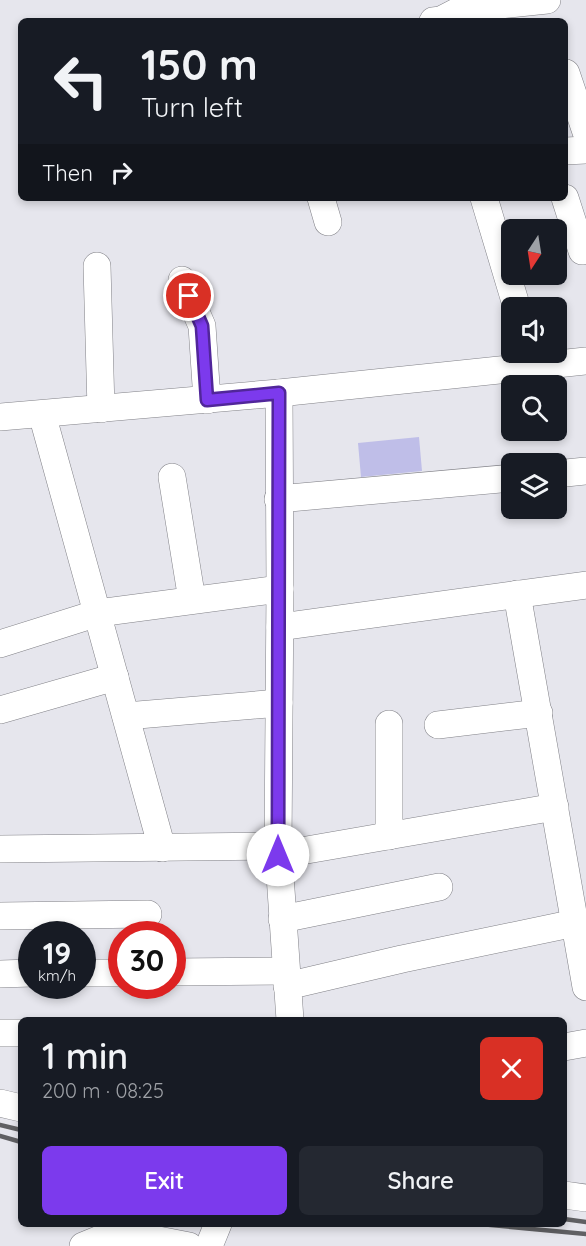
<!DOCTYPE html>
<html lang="en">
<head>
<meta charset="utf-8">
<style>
  :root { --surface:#171b24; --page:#242831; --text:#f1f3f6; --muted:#9ea1a6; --accent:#7c3aed }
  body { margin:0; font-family:Quicksand,sans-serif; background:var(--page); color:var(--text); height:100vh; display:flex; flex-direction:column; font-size:22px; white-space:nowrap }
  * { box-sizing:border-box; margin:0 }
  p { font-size:20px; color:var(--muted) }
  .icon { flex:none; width:33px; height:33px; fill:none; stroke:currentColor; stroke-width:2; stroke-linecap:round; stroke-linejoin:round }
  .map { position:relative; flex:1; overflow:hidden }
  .side { position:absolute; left:18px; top:1017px; width:549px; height:210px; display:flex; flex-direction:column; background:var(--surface); border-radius:9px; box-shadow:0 3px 9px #0003 }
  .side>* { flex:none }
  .hud { position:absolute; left:18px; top:18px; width:550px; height:183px; border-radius:9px; box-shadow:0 3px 9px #0003; background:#171b24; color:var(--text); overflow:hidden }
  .needle { width:39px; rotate:192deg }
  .controls { position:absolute; left:501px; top:219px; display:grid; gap:12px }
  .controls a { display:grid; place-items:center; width:66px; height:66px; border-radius:9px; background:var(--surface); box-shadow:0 3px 9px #0003; font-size:30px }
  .speed { position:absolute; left:18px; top:921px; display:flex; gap:12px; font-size:30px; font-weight:700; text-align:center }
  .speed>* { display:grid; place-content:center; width:78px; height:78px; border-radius:50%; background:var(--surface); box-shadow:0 3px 9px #0003; line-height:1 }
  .speed small { font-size:15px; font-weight:400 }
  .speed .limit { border:9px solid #d22; background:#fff; color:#111 }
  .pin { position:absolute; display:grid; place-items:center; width:51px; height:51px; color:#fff; margin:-26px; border:3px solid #fff; border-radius:50%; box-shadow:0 2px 6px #0007 }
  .me { position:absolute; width:66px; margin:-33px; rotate:0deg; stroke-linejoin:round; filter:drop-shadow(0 0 4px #0008) }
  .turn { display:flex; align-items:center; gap:21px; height:126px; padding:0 24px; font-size:27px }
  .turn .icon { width:78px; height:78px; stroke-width:2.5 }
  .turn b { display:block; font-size:42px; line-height:51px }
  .then { display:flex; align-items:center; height:57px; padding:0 24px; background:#0003; gap:12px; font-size:22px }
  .round { display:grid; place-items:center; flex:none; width:63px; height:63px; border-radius:9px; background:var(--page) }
  .summary { display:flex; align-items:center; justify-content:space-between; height:102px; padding:0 24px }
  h1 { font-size:36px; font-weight:600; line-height:45px }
  .action { display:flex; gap:12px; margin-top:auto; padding:12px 24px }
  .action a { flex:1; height:69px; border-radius:9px; background:var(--accent); color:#fff; font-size:24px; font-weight:600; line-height:69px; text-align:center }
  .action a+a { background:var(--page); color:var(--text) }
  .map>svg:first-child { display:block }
  .building { fill:#bfbee8 }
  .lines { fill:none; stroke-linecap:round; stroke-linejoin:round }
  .minor-casing { stroke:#818187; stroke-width:28 }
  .minor { stroke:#fff; stroke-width:27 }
  .rail { stroke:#606063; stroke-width:4.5 }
  .route-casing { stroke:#51269a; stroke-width:15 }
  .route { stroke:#7c3aed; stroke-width:10 }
</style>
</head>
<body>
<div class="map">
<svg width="586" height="1246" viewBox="0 0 586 1246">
  <rect width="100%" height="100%" fill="#e6e6ed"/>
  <polygon class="building" points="419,437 422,471 361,477 358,443"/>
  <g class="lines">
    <g class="minor-casing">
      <g id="minor">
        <polyline points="433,21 441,20 462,9 547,0"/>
        <polyline points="566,73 586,132"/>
        <polyline points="566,151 586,150"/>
        <polyline points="321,198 328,222"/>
        <polyline points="484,198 517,308"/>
        <polyline points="565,198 582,251"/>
        <polyline points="97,266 101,409"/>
        <polyline points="182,280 202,326 207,400"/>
        <polyline points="279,393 280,589 278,846 290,1020"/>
        <polyline points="42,414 162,848"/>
        <polyline points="0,417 279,393 586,361"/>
        <polyline points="556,474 586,471"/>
        <polyline points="172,477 192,600"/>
        <polyline points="278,499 512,478"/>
        <polyline points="517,594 586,987"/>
        <polyline points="280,627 586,585"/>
        <polyline points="0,644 98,613 280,589"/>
        <polyline points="0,710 115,677"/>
        <polyline points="126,716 279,703"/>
        <polyline points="389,724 389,836"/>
        <polyline points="438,725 539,713"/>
        <polyline points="0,849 278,846"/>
        <polyline points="278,855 555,807"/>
        <polyline points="0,916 148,914"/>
        <polyline points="282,919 439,887"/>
        <polyline points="172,972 286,971"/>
        <polyline points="82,973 122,973"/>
        <polyline points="0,974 32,973"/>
        <polyline points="287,986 402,959 575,923"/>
        <polyline points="0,1033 21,1033"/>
        <polyline points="564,1047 586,1043"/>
        <polyline points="0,1103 21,1108"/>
        <polyline points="564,1195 586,1198"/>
        <polyline points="83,1246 117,1232 189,1246"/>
        <polyline points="209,1246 218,1224"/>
      </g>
    </g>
    <use href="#minor" class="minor"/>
    <g class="rail">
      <polyline points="0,1125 21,1130"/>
      <polyline points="0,1136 21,1142"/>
      <polyline points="564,1219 586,1222"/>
      <polyline points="480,1224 586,1234"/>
    </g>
  </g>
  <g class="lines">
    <g class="route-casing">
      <polyline id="route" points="189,296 202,326 207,400 279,393 278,855"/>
    </g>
    <use href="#route" class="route"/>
  </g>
</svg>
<div class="controls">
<a><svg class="needle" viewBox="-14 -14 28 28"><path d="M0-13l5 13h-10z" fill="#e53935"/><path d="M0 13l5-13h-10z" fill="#9ea1a6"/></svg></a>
<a><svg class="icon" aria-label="sound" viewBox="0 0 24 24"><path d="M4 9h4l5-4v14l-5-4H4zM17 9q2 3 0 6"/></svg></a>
<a><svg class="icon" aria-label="search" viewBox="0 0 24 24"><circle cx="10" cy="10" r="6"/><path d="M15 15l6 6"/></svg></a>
<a><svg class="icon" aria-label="layers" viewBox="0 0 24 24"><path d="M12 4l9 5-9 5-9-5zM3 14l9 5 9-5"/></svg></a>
</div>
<div class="speed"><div>19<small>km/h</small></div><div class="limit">30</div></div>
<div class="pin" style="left:189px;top:296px;background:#d93025"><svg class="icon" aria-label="arrive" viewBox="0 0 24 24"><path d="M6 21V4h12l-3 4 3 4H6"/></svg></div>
<svg class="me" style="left:278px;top:855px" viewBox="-20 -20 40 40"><circle r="19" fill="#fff"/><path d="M0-13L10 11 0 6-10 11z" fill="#7c3aed"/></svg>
<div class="hud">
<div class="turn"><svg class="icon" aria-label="left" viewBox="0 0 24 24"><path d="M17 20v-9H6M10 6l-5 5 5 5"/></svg><div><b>150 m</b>Turn left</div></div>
<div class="then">Then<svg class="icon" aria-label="right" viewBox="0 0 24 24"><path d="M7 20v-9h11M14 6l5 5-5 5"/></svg></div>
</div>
<section class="side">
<div class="summary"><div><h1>1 min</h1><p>200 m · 08:25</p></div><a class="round" style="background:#d93025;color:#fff"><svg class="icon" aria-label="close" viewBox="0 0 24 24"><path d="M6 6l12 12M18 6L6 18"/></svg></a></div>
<div class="action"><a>Exit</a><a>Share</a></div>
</section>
</div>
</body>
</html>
